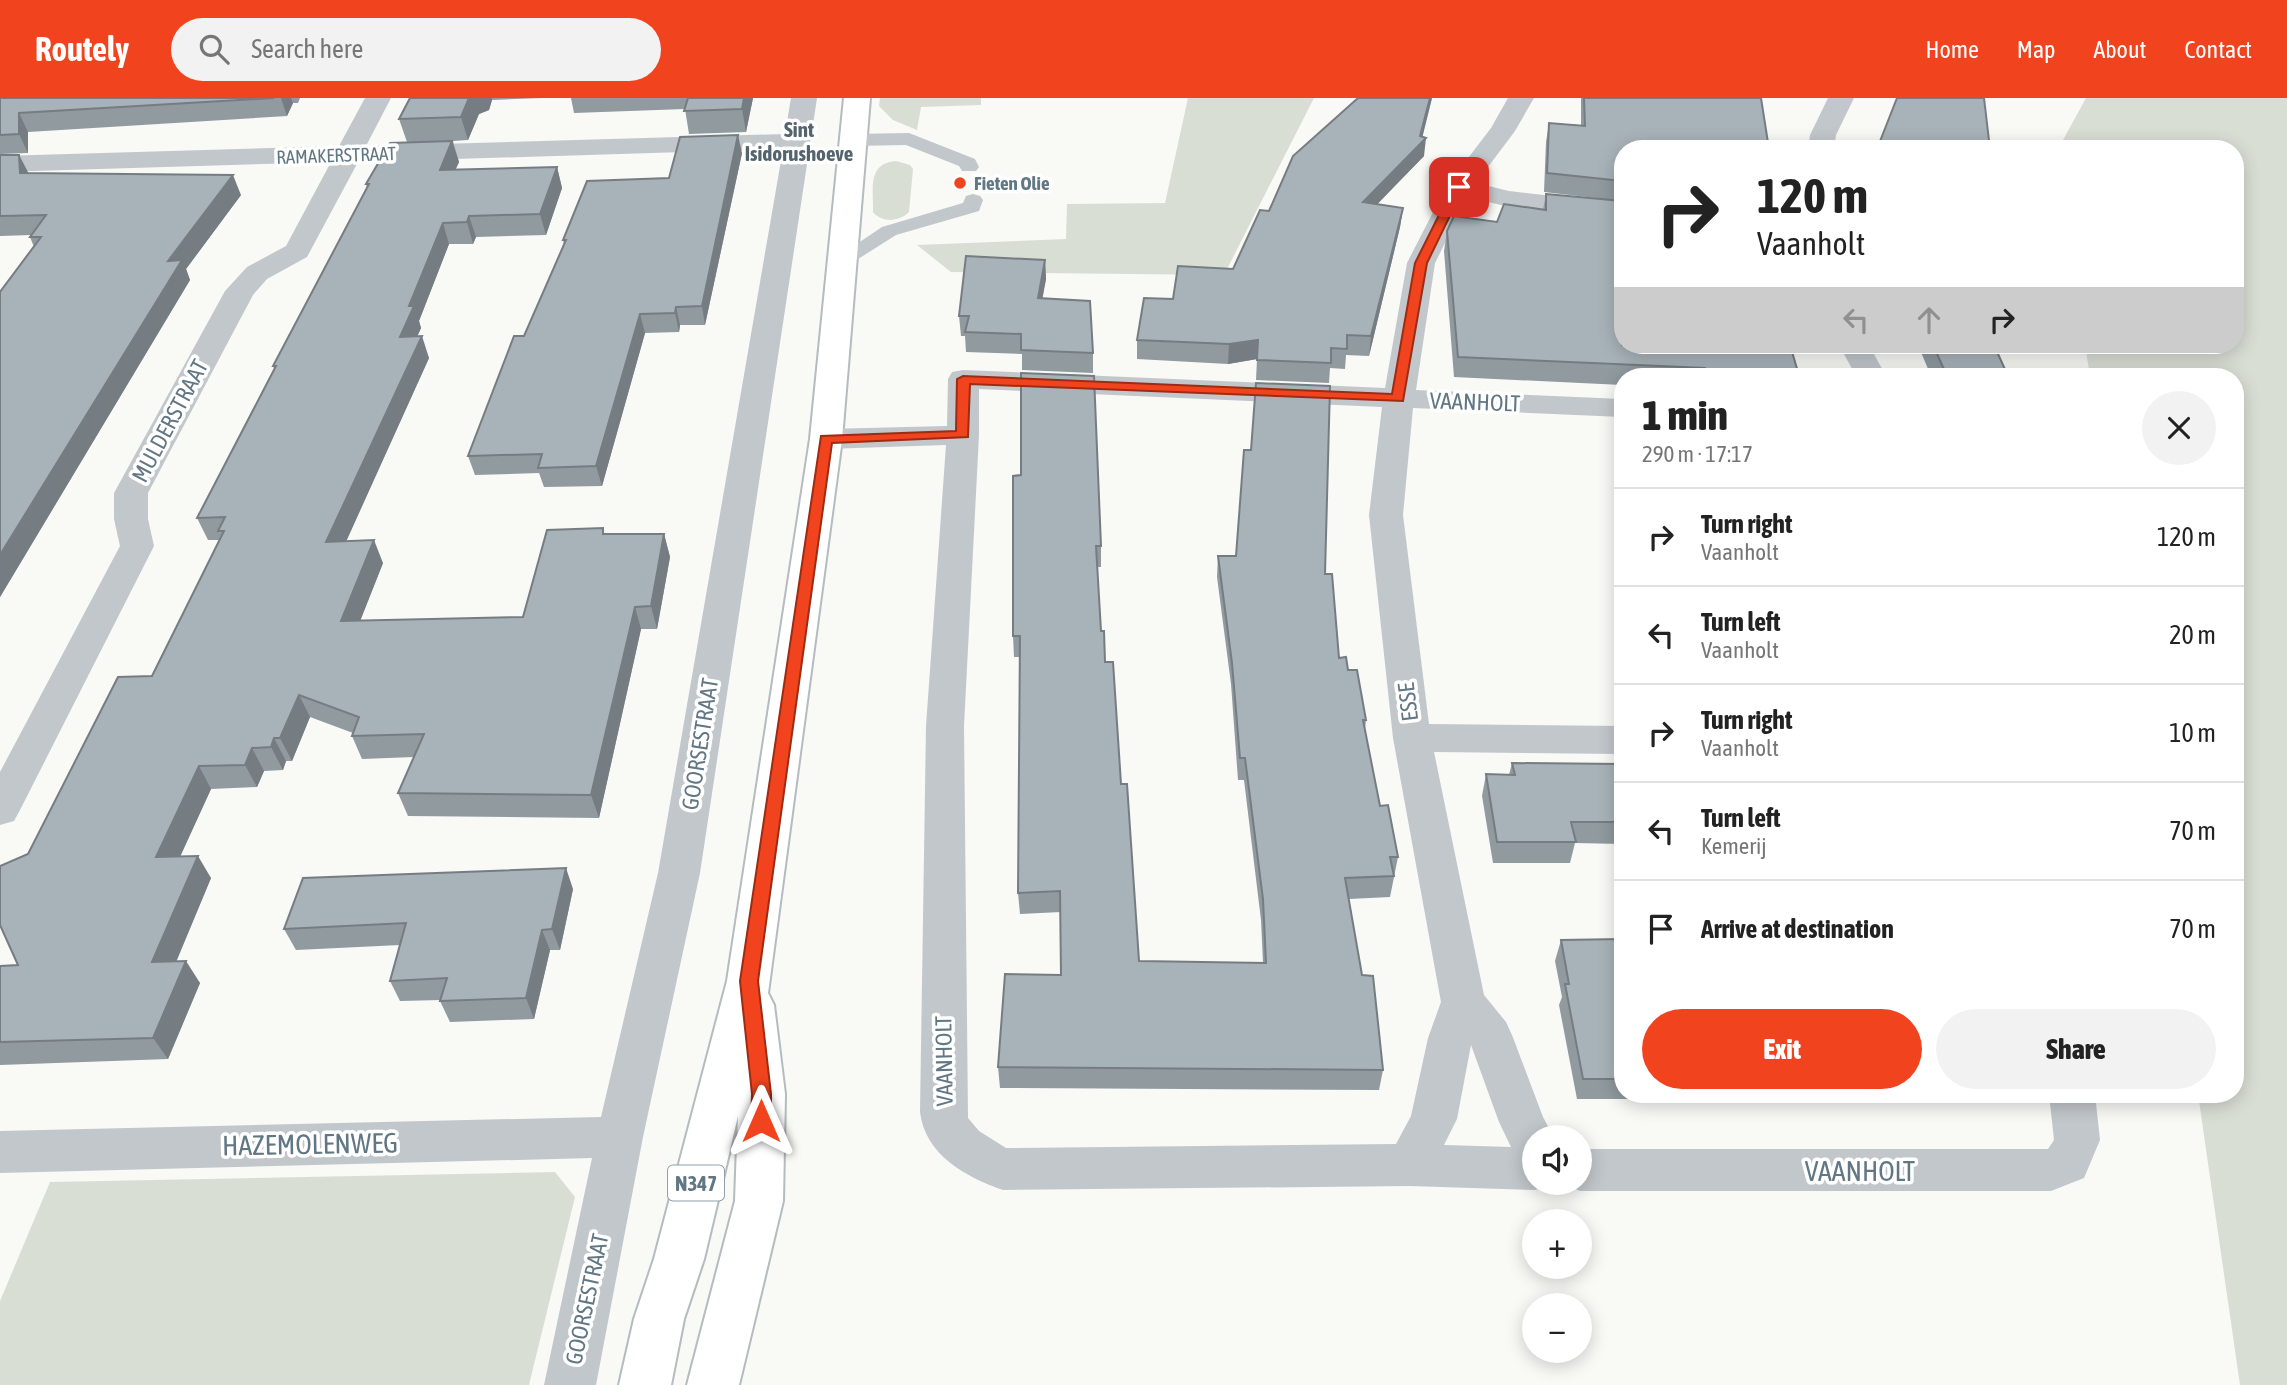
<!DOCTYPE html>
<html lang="en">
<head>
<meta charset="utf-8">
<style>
  :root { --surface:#fff; --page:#f2f2f2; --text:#222; --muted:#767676; --line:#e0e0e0; --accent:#f1441e }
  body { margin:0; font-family:"Asap Condensed",sans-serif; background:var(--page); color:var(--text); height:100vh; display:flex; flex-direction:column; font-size:26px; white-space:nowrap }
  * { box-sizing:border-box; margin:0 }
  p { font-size:23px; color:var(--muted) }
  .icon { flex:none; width:38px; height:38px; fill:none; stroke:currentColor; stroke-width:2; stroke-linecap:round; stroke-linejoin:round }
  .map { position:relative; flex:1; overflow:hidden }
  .panel { position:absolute; left:1614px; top:270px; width:630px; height:735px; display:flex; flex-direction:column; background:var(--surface); border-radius:28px; box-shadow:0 4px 18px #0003 }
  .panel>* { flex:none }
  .guide { position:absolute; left:1614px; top:42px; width:630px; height:214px; border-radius:28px; box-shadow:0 4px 18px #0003; background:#fff; color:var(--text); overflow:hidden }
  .buttons { position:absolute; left:1522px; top:1027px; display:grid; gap:14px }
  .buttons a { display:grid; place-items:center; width:70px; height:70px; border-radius:50%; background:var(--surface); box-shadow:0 4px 18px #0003; font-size:35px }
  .pin { position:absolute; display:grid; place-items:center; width:60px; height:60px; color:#fff; margin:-30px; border-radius:14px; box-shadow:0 4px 10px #0006 }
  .me { position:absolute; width:77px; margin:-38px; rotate:0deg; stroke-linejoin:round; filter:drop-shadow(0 0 5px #0008) }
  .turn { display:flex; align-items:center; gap:24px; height:147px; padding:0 28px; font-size:32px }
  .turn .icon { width:91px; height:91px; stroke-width:2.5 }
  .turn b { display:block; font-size:49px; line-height:60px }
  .lanes { display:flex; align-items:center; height:66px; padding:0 28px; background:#0003; justify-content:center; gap:35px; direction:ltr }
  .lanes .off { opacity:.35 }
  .round { display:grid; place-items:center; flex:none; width:74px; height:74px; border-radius:37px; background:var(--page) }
  .overview { display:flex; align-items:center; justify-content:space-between; height:119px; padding:0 28px }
  h1 { font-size:42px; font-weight:800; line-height:52px }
  .cta { display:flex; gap:14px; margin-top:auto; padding:14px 28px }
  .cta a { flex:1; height:80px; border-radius:42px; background:var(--accent); color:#fff; font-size:28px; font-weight:800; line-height:80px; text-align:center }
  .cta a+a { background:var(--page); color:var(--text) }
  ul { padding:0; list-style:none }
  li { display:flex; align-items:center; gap:21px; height:98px; padding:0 28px; border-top:2px solid var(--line) }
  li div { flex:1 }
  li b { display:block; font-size:26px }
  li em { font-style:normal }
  header { display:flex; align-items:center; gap:42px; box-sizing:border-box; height:98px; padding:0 35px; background:var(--accent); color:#fff }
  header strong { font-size:33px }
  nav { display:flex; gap:38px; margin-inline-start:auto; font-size:24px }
  .search { width:490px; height:63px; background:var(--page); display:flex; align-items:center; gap:18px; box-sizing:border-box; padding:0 24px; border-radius:38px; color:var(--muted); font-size:26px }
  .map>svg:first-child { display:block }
  .green { fill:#d9ded5 }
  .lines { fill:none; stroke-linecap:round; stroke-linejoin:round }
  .primary-casing { stroke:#b5bbbf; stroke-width:4 }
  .lane { fill:#c2c7cb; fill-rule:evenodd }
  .street { fill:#c2c7cb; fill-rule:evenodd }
  .primary { fill:#fff; fill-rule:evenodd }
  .wall { fill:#909a9f }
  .shaded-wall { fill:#767d82 }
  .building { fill:#a8b3b9; stroke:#767d82; stroke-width:2 }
  .route { fill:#f1441e; stroke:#9d2c14; stroke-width:2 }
  .poi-dot { fill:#f1441e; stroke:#fff; stroke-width:2.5 }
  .labels { text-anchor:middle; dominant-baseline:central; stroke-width:7; stroke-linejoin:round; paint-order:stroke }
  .far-street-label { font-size:19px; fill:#627784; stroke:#fff }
  .far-poi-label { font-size:19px; font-weight:bold; fill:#627784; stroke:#fff; text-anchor:start }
  .far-quarter-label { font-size:21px; font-weight:bold; fill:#54646e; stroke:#fff }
  .shield { fill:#fff; stroke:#91a0a9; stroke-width:2 }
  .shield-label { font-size:21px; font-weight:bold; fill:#627784 }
  .street-label { font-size:23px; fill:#627784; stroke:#fff }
  .near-street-label { font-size:28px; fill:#627784; stroke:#fff }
</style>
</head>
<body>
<header>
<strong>Routely</strong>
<div class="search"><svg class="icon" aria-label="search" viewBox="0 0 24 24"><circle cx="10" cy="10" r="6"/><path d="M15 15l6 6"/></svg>Search here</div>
<nav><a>Home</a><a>Map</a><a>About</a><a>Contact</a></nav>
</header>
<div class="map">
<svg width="2287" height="1287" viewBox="0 0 2287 1287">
  <rect width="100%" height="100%" fill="#f9f9f6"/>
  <g class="green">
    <polygon points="880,0 981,0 981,7 921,9 917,32 893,22 879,8"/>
    <polygon points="1188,0 1314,0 1224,177 951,174 917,147 1066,141 1067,106 1165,105"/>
    <polygon points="2086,0 2287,0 2287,1287 2240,1287 2198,996 2235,996 2235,278 2090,278 2085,247 2235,247 2235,51 2062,51 2063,42"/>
    <path d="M896,63L910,67L913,71L909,114C899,124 882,125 873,114C874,91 866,66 896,63Z"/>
    <polygon points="555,1074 575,1099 529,1287 0,1287 0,1203 50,1084"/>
  </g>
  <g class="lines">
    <g class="primary-casing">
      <polygon id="primary" points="844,0 870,0 842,341 768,895 774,907 785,996 783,1103 739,1287 687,1287 735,1103 738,1018 704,1161 684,1221 671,1287 619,1287 634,1221 654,1161 727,883 810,341"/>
    </g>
    <g class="lane">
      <polygon points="909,35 975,61 979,69 976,73 962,73 959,68 906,47 853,48 844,42 853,36"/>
      <polygon points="973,96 980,98 983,102 979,113 896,137 847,168 833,168 830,164 882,129 963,105 966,98"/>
    </g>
    <g class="street">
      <polygon points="365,0 391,0 366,48 785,36 791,0 817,0 700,775 643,1039 596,1287 544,1287 592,1060 0,1075 0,1033 601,1019 658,775 783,51 358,64 307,159 267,181 253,197 148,395 148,421 154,448 20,712 14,723 0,727 0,674 120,448 114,421 114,395 225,193 247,169 286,148 331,64 0,74 0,58 339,48"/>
      <path d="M1508,0H1534L1515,33L1476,85L1509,93L1622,106V122L1509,109L1468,99L1435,165L1416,292L1622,301V319L1413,310L1403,417L1429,626L1622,628V656L1434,654L1484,897L1506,924L1512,937L1543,1019L1554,1040H1535V1085L1552,1086L1535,1092L1410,1088L1003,1092C966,1079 925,1057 920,1014L926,628L946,347L826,351L815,348L810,341L815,334L826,331L947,328L948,281L952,274L963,272L1385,290L1407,165L1446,89L1491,30ZM979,291L1382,309L1369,417L1393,640L1441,904L1428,940L1411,1018L1396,1046L1006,1050L979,1033L968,1020L964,628L979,337ZM1471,947L1499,1024L1511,1049L1444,1047L1457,1021Z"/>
      <polygon points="1828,0 1854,0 1836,37 1834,51 1808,51 1810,37"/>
      <polygon points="1839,247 1869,247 1886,278 1856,278"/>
      <polygon points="2049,996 2095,996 2100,1042 2084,1080 2051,1093 1580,1093 1562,1085 1580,1085 1580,1051 2048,1051 2054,1042"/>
    </g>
    <use href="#primary" class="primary"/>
  </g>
  <g class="wall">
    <polygon points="0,0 300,0 298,5 293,5 287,18 28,34 28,55 0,56"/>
    <polygon points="410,0 542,0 492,2 489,12 479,16 468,42 453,43 459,64 455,72 557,69 562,90 546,137 476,139 473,146 449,146 419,223 421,230 417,239 429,260 346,443 383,465 360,523 523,519 605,436 664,436 670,459 657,531 641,531 599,720 408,718 398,695 414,659 362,661 352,638 353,635 310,619 292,663 286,663 283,672 264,673 257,689 211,691 180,758 211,780 176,863 200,885 168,961 0,967 0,868 18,867 28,756 152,578 219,442 208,442 197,420 274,271 273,268 367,90 366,86 407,44 399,21"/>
    <polygon points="571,0 753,0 746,34 689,36 685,11 574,15"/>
    <polygon points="1432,0 1422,38 1424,58 1377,106 1403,110 1400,129 1369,258 1346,257 1345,271 1330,270 1329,285 1256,282 1257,261 1228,266 1137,261 1137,242 1173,201 1233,171 1269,113"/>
    <polygon points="1581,0 1761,0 1622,51 1622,103 1544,94 1546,44 1549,25 1581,27"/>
    <polygon points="742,55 705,227 680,227 679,234 645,235 602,388 544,389 539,375 475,377 468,358 524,238 564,146 563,142 669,80"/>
    <polygon points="0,57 19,57 28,75 241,97 186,171 190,182 0,499 0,194 34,149 30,139 31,137 0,138"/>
    <polygon points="1546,96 1798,274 1797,278 1622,278 1622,287 1454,279 1444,153 1447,133 1497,124 1543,112"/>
    <polygon points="1045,162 1046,181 1042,200 1093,255 1093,275 1022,272 1022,256 966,254 965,238 961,238 959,218"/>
    <polygon points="1918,247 1994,247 2008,278 1931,278"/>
    <polygon points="1021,377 1101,448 1101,469 1097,469 1101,533 1121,686 1139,863 1263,865 1261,822 1244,682 1238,682 1231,586 1217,479 1218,458 1325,476 1339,560 1348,572 1366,622 1365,631 1380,708 1398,759 1390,799 1349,801 1362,877 1383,972 1379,992 1000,990 998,969 1061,877 1061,814 1020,816 1018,795 1020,559 1014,559 1013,538"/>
    <polygon points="1512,665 1622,666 1622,746 1575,745 1570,765 1493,765 1482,698 1486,676 1509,677"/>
    <polygon points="573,791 560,852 550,852 534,921 450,924 440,903 441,902 400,903 390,883 400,847 296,852 284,831"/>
    <polygon points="1622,841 1622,996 1649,996 1648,1001 1577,1001 1559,907 1562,899 1555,863 1561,842"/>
    <polygon points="1732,996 1845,996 1842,1002 1733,1001"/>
    <polygon points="1936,996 2025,996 2020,1003 1939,1002"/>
  </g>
  <g class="shaded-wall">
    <polygon points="281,0 291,0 293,5 287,18"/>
    <polygon points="469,0 492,0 492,2 489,12 479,16 468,42 461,19"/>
    <polygon points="744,0 753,0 746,34 742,11"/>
    <polygon points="1430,0 1432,0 1421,45 1426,40 1424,58 1361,123 1363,104 1420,38"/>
    <polygon points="19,15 28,34 28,55 19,36"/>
    <polygon points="738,37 742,55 705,227 702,208"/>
    <polygon points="452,43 459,64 446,93 440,72"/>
    <polygon points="19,57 29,76 20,75"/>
    <polygon points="557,69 562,90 546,137 540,116"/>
    <polygon points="233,77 241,97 186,171 190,182 0,499 0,457 168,163"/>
    <polygon points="1403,110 1400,129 1369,258 1371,238"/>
    <polygon points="469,118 476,139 473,146 467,124"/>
    <polygon points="443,125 449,146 419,223 421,230 407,261 400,239 409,208"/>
    <polygon points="1045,162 1046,181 1039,220 1038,200"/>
    <polygon points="676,209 680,227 679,234 675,215"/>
    <polygon points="640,216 645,235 602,388 596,368"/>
    <polygon points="422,238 429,260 336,466 326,444"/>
    <polygon points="1258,242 1257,261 1228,266 1229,246"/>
    <polygon points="664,436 670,459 657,531 651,508"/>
    <polygon points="374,442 383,465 351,546 341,523"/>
    <polygon points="635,509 641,531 599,720 591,697"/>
    <polygon points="299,597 310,619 292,663 280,640"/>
    <polygon points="274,640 286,663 283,672 271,649"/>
    <polygon points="252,650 264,673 257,689 245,667"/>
    <polygon points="199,668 211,691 170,781 156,759"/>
    <polygon points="198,758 211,780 167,886 152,864"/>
    <polygon points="566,770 573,791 560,852 552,831"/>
    <polygon points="542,832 550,852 534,921 526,900"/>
    <polygon points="186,863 200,885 168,961 153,940"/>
  </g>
  <g class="building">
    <polygon points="0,0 274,0 19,15 19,36 0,37"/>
    <polygon points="410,0 469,0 461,19 399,21"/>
    <polygon points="688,0 744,0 742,11 684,13"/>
    <polygon points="1358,0 1430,0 1420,38 1426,40 1363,104 1403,110 1371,238 1347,237 1347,251 1331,250 1331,265 1257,262 1258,242 1229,246 1137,242 1144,200 1173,201 1178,168 1233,171 1260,112 1269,113 1293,58"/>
    <polygon points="1584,0 1761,0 1769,51 1622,51 1622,83 1547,75 1549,25 1585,28"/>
    <polygon points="1897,0 1984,0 1990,51 1877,51"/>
    <polygon points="738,37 702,208 676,209 675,215 640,216 596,368 538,370 542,356 468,358 514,238 524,238 566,142 563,142 587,83 669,80 680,39"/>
    <polygon points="452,43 440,72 557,69 540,116 469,118 467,124 443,125 409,208 414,208 400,239 422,238 326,444 374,442 341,523 523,519 547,432 603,430 603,436 664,436 651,508 635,509 591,697 398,695 424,636 352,638 359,619 299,597 280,640 274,640 271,649 252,650 245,667 199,668 156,759 198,758 152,864 186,863 153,940 0,944 0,868 18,867 0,827 0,768 28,756 118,579 152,578 224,433 218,433 225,419 197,420 276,268 273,268 369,86 366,86 390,45"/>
    <polygon points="0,57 19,57 20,75 233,77 168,163 182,162 0,457 0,194 41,139 30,139 46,117 0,118"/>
    <polygon points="1546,96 1622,103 1622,247 1790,247 1798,274 1769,273 1771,278 1707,278 1705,270 1458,259 1447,133 1454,118 1497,124 1504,106 1546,112"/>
    <polygon points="966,158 1045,162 1038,200 1090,203 1093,255 1021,252 1021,236 965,234 969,218 959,218"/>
    <polygon points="1933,247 1994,247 2008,278 1947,278"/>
    <polygon points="1021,275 1094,278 1101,448 1096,448 1101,533 1104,533 1105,564 1113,564 1121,686 1127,686 1139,863 1266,865 1263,801 1245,660 1240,660 1232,565 1218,458 1236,458 1244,352 1251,352 1256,285 1330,288 1325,476 1332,476 1339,560 1346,559 1348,572 1357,572 1366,622 1363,622 1380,708 1388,707 1398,759 1390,759 1394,778 1345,780 1362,877 1373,878 1383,972 998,969 1005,876 1061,877 1060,793 1018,795 1020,538 1013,538 1013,378 1021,377"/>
    <polygon points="1512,665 1622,666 1622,724 1571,724 1576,744 1497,744 1486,676 1515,677"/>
    <polygon points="566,770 552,831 542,832 526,900 440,903 447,880 390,883 406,825 284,831 303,780"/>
    <polygon points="1622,841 1622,981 1583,981 1565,886 1569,886 1561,842"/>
  </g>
  <polygon class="route" points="1459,86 1464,89 1427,165 1403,303 970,286 968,339 832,345 758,883 771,996 771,1023 768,1029 761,1031 754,1029 751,1023 752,996 740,883 821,338 956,333 957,281 963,278 1392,296 1415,165 1453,89"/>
  <circle class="poi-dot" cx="960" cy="85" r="7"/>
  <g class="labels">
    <g class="far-street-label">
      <text transform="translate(336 57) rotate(-2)">RAMAKERSTRAAT</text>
    </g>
    <g class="far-poi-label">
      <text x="974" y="85">Fieten Olie</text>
    </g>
    <g class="far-quarter-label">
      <text x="799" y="31">Sint<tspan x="799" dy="24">Isidorushoeve</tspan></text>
    </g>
    <rect class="shield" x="668" y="1067.5" width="56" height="35" rx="5"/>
    <g class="shield-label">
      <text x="696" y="1085">N347</text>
    </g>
    <g class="street-label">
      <text transform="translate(1475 304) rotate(2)">VAANHOLT</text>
      <text transform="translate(170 323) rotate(-62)">MULDERSTRAAT</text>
      <text transform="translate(1408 604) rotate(-97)">ESSE</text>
      <text transform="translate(700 646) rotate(-81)">GOORSESTRAAT</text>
      <text transform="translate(944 963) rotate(-91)">VAANHOLT</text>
      <text transform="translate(587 1201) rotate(-78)">GOORSESTRAAT</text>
    </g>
    <g class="near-street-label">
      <text transform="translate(310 1046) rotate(-1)">HAZEMOLENWEG</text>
      <text x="1860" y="1073">VAANHOLT</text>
    </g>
  </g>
</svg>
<div class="buttons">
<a><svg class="icon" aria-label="sound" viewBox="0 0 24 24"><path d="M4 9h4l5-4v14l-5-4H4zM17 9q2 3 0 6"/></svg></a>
<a>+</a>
<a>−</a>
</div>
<div class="pin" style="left:1459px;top:89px;background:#d93025"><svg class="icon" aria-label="arrive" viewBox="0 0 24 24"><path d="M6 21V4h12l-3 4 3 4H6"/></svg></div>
<svg class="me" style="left:761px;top:1023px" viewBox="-20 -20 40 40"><path d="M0-17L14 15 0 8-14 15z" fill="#f1441e" stroke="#fff" stroke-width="4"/></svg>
<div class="guide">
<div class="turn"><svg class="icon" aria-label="right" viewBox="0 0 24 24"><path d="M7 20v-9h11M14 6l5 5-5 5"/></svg><div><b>120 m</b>Vaanholt</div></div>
<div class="lanes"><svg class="icon off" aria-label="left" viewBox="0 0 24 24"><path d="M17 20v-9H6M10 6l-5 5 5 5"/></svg><svg class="icon off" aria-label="ahead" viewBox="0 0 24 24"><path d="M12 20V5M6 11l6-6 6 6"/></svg><svg class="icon" aria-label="right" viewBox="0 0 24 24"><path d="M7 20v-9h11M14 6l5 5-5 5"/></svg></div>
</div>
<section class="panel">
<div class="overview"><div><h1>1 min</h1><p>290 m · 17:17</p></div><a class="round"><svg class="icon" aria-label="close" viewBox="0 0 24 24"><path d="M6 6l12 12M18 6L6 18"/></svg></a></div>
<ul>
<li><svg class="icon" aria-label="right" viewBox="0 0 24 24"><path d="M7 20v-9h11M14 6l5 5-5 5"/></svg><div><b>Turn right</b><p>Vaanholt</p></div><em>120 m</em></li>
<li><svg class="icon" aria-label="left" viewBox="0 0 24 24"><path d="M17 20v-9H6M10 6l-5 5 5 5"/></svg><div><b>Turn left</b><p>Vaanholt</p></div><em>20 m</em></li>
<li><svg class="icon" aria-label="right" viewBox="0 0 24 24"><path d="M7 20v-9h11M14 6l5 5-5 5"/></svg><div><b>Turn right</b><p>Vaanholt</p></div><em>10 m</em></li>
<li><svg class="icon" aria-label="left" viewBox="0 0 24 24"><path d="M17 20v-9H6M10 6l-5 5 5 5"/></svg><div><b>Turn left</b><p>Kemerij</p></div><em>70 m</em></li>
<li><svg class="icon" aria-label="arrive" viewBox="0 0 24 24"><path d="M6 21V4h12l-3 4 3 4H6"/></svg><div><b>Arrive at destination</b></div><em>70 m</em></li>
</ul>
<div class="cta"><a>Exit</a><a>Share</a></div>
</section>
</div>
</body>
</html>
